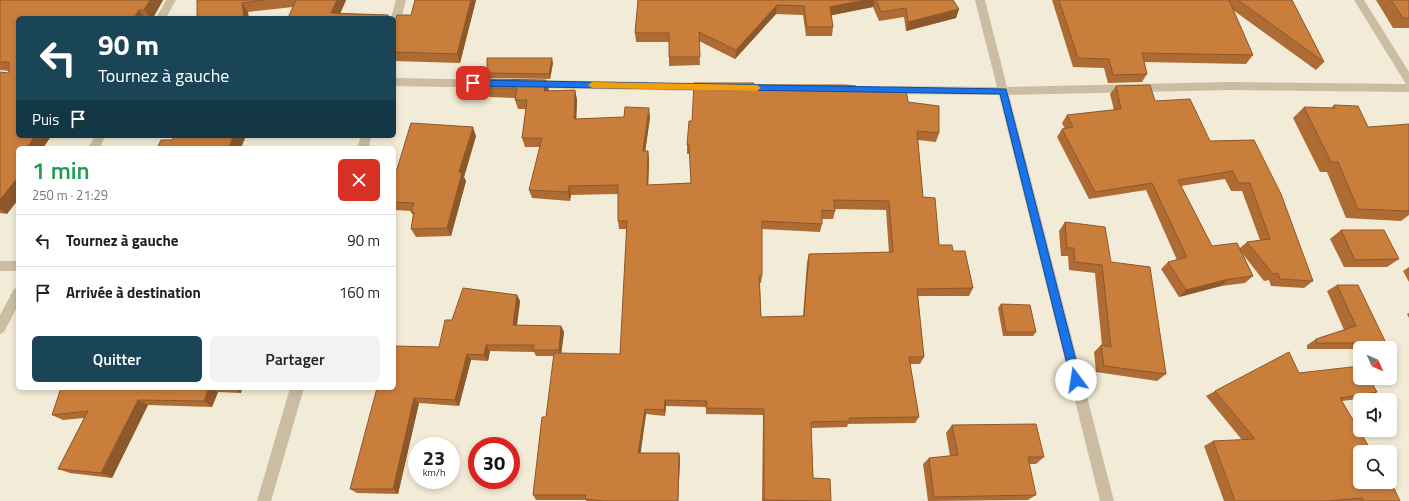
<!DOCTYPE html>
<html lang="fr">
<head>
<meta charset="utf-8">
<style>
  :root { --surface:#fff; --page:#f2f2f2; --text:#222; --muted:#767676; --line:#e0e0e0; --accent:#1a4557 }
  body { margin:0; font-family:"Titillium Web",sans-serif; background:var(--page); color:var(--text); height:100vh; display:flex; flex-direction:column; font-size:15px; white-space:nowrap }
  * { box-sizing:border-box; margin:0 }
  p { font-size:13px; color:var(--muted) }
  .icon { flex:none; width:22px; height:22px; fill:none; stroke:currentColor; stroke-width:2; stroke-linecap:round; stroke-linejoin:round }
  .map { position:relative; flex:1; overflow:hidden }
  .panel { position:absolute; left:16px; top:146px; width:380px; height:244px; display:flex; flex-direction:column; background:var(--surface); border-radius:6px; box-shadow:0 2px 6px #0003 }
  .panel>* { flex:none }
  .top-card { position:absolute; left:16px; top:16px; width:380px; height:122px; border-radius:6px; box-shadow:0 2px 6px #0003; background:#1a4557; color:#fff; overflow:hidden }
  .needle { width:26px; rotate:135deg }
  .buttons { position:absolute; left:1353px; top:341px; display:grid; gap:8px }
  .buttons a { display:grid; place-items:center; width:44px; height:44px; border-radius:6px; background:var(--surface); box-shadow:0 2px 6px #0003; font-size:20px }
  .speed { position:absolute; left:408px; top:437px; display:flex; gap:8px; font-size:20px; font-weight:700; text-align:center }
  .speed>* { display:grid; place-content:center; width:52px; height:52px; border-radius:50%; background:var(--surface); box-shadow:0 2px 6px #0003; line-height:1 }
  .speed small { font-size:10px; font-weight:400 }
  .speed .limit { border:6px solid #d22; background:#fff; color:#111 }
  .pin { position:absolute; display:grid; place-items:center; width:34px; height:34px; color:#fff; margin:-17px; border-radius:8px; box-shadow:0 2px 6px #0006 }
  .me { position:absolute; width:44px; margin:-22px; rotate:346deg; stroke-linejoin:round; filter:drop-shadow(0 0 3px #0008) }
  .turn { display:flex; align-items:center; gap:14px; height:84px; padding:0 16px; font-size:18px }
  .turn .icon { width:52px; height:52px; stroke-width:2.5 }
  .turn b { display:block; font-size:28px; line-height:34px }
  .then { display:flex; align-items:center; height:38px; padding:0 16px; background:#0003; gap:8px; font-size:15px }
  .round { display:grid; place-items:center; flex:none; width:42px; height:42px; border-radius:6px; background:var(--page) }
  .headline { display:flex; align-items:center; justify-content:space-between; height:68px; padding:0 16px }
  h1 { font-size:24px; font-weight:600; line-height:30px; color:#1e9e55 }
  .action { display:flex; gap:8px; margin-top:auto; padding:8px 16px }
  .action a { flex:1; height:46px; border-radius:6px; background:var(--accent); color:#fff; font-size:16px; font-weight:600; line-height:46px; text-align:center }
  .action a+a { background:var(--page); color:var(--text) }
  ul { padding:0; list-style:none }
  li { display:flex; align-items:center; gap:12px; height:52px; padding:0 16px; border-top:1px solid var(--line) }
  li div { flex:1 }
  li b { display:block; font-size:15px }
  li em { font-style:normal }
  .map>svg:first-child { display:block }
  .lines { fill:none; stroke-linecap:round; stroke-linejoin:round }
  .minor { fill:#cabda2; fill-rule:evenodd }
  .wall { fill:#ae6c34; fill-rule:evenodd }
  .shaded-wall { fill:#8d582a }
  .building { fill:#ca7e3c; stroke:#8d582a; fill-rule:evenodd }
  .route { fill:#1a73e8; stroke:#114b97 }
  .slow { fill:#f59e0b }
</style>
</head>
<body>
<div class="map">
<svg width="1409" height="501" viewBox="0 0 1409 501">
  <rect width="100%" height="100%" fill="#f2ebd7"/>
  <g class="lines">
    <g class="minor">
      <polygon points="166,0 176,0 166,18 156,18"/>
      <polygon points="396,0 406,0 399,26 394,30 394,18 391,18"/>
      <polygon points="975,0 985,0 1007,87 1230,82 1406,84 1354,0 1364,0 1409,72 1409,92 1230,90 1009,95 1114,501 1100,501 999,95 891,94 887,93 886,90 887,87 891,86 997,87"/>
      <polygon points="394,78 501,80 505,81 506,84 505,87 501,88 394,86"/>
      <polygon points="531,80 709,83 713,84 714,87 713,90 709,91 531,88 527,87 526,84 527,81"/>
      <polygon points="95,136 105,136 100,148 88,148"/>
      <polygon points="361,136 371,136 369,148 357,148"/>
      <rect x="0" y="261" width="18" height="10"/>
      <polygon points="18,288 18,305 4,332 0,334 0,315 14,289"/>
      <polygon points="290,388 304,388 271,501 257,501"/>
    </g>
  </g>
  <g class="wall">
    <polygon points="0,0 163,0 153,18 18,18 51,136 43,148 18,148 7,214 0,213 0,72 8,73 9,71 0,70"/>
    <polygon points="197,0 346,0 340,14 388,15 390,18 288,18 293,7 248,12"/>
    <polygon points="415,0 476,0 460,63 394,61 394,19 411,15"/>
    <polygon points="638,0 953,0 959,9 956,18 906,31 904,17 879,21 873,7 831,15 833,27 832,36 806,36 803,15 776,14 735,59 699,41 700,65 669,66 669,42 636,42 635,33"/>
    <polygon points="1052,0 1292,0 1324,62 1316,70 1233,10 1253,55 1246,64 1144,62 1147,74 1142,82 1108,83 1104,68 1073,67"/>
    <polygon points="1376,0 1409,0 1409,28 1393,28"/>
    <polygon points="553,63 550,79 489,78 487,73"/>
    <path d="M546,80L548,91L575,90L577,100L576,119L650,117L645,151H648L649,160L648,185L691,183L690,154H687V145L692,121L754,85L856,88L908,102L939,133L936,142L918,140L923,197L939,245L953,251L973,288L969,296H918L924,357L920,364H910L919,417L915,423L848,424L847,427L811,428L813,478L831,501H762L763,415L706,414V407L666,406L665,416L646,414L640,453H679L680,459L678,501H586V500H536L533,495L546,417L554,356H536L534,352L490,351L488,361L471,360L459,406L419,403L398,494L357,493L350,489L439,347L452,320L517,295L520,301L517,325L561,326L564,332L561,354H620L627,229H619L618,221V194L571,195L570,201L532,198L529,190L540,147H525L522,138L526,109H518L515,100V98L489,97L486,88ZM835,209L886,210L889,253L809,254L807,262L803,316L761,317L760,283H761L762,276V229L820,232L822,224V219H833L835,211Z"/>
    <path d="M1116,86L1155,101L1210,141L1254,140L1313,281L1304,288L1271,286L1269,280L1264,281L1242,253L1253,276L1245,283L1221,286L1179,297L1161,269L1168,262L1177,260L1146,190L1089,199L1057,137L1062,129H1065L1062,123L1067,115L1114,110L1110,94ZM1225,179L1231,191H1242L1260,240L1247,242L1240,248L1212,246L1181,186Z"/>
    <polygon points="1334,105 1409,211 1409,215 1401,221 1346,218 1327,172 1320,172 1293,118 1304,107 1331,108"/>
    <polygon points="476,136 464,177 466,181 451,236 416,237 411,229 413,215 411,212 411,211 394,210 394,171 397,169"/>
    <polygon points="1065,222 1111,262 1166,374 1157,381 1096,372 1094,352 1101,345 1102,346 1095,273 1069,270 1068,256 1061,256 1059,231"/>
    <polygon points="1341,230 1399,259 1387,267 1344,267 1330,239"/>
    <polygon points="1409,267 1409,282 1403,271"/>
    <polygon points="1337,285 1386,343 1376,348 1360,348 1360,349 1307,349 1307,345 1316,339 1344,330 1327,291"/>
    <polygon points="1001,304 1036,332 1033,336 1003,336 998,308"/>
    <polygon points="1409,313 1409,318 1407,314"/>
    <polygon points="1299,373 1377,392 1366,398 1342,401 1400,501 1224,501 1204,446 1213,441 1242,440 1206,396 1215,391"/>
    <polygon points="61,388 242,388 241,393 218,392 212,407 148,405 112,478 70,473 58,469 84,418 63,420 52,415"/>
    <polygon points="952,425 1044,457 1036,464 1029,464 1036,495 1028,500 928,501 923,464 929,458 950,456 946,433"/>
  </g>
  <g class="shaded-wall">
    <polygon points="150,0 163,0 153,18 151,18 144,10"/>
    <polygon points="337,0 346,0 338,18 331,13"/>
    <polygon points="471,0 476,0 460,63 457,54"/>
    <polygon points="864,0 875,0 873,7 828,16 830,7"/>
    <polygon points="242,3 248,12 249,18 244,18"/>
    <polygon points="777,5 776,14 735,59 736,50"/>
    <polygon points="959,9 956,18 906,31 908,22"/>
    <polygon points="139,10 145,18 134,18"/>
    <polygon points="552,58 553,63 550,79 549,74"/>
    <polygon points="546,80 549,90 547,101 544,91"/>
    <polygon points="575,90 577,100 576,128 574,119"/>
    <polygon points="649,108 650,117 644,160 643,151"/>
    <polygon points="473,127 476,136 464,177 466,181 451,236 447,228 459,172"/>
    <polygon points="35,136 51,136 43,148 27,148"/>
    <polygon points="233,136 246,136 241,148 229,148"/>
    <polygon points="648,151 649,160 648,194 647,185"/>
    <polygon points="18,177 18,200 7,214 0,209 0,200"/>
    <polygon points="569,186 571,195 570,201 568,192"/>
    <polygon points="1229,279 1221,286 1179,297 1186,290"/>
    <polygon points="517,295 520,301 516,332 513,325"/>
    <polygon points="561,326 564,332 561,356 559,350"/>
    <polygon points="486,345 490,351 488,361 484,355"/>
    <polygon points="467,354 471,360 459,406 455,400"/>
    <polygon points="209,388 212,388 218,392 212,407 204,401"/>
    <polygon points="234,388 242,388 241,393"/>
    <polygon points="414,398 419,403 398,494 393,489"/>
    <polygon points="138,400 148,405 112,478 101,473"/>
    <polygon points="665,400 666,406 665,416 664,410"/>
    <polygon points="645,409 646,414 640,458 638,453"/>
    <polygon points="679,453 680,459 678,501"/>
  </g>
  <g class="building">
    <polygon points="0,0 150,0 144,10 139,10 134,18 18,18 18,136 35,136 27,148 18,148 18,177 0,200 0,72 8,73 9,71 9,62 0,62"/>
    <polygon points="197,0 265,0 242,3 244,18 197,18"/>
    <polygon points="296,0 337,0 331,13 388,15 389,18 288,18"/>
    <polygon points="415,0 471,0 457,54 394,52 394,19 396,18 397,15 411,15"/>
    <polygon points="638,0 864,0 830,7 833,27 807,27 804,6 777,5 736,50 699,32 700,57 669,57 669,33 635,33"/>
    <polygon points="876,0 953,0 959,9 908,22 906,8 881,12"/>
    <polygon points="1059,0 1229,0 1253,55 1142,53 1147,74 1113,75 1109,59 1078,58"/>
    <polygon points="1238,0 1292,0 1324,62"/>
    <polygon points="1391,0 1409,0 1409,18 1403,18"/>
    <polygon points="487,58 552,58 549,74 487,73"/>
    <path d="M486,79L546,80L544,91L575,90L574,119L624,117L625,107L649,108L643,151H648L647,185L691,183L689,145H687L689,121H692L694,83H754V85H845L856,86V88L906,89L908,102L939,106V133L917,131L923,197L935,198L939,245H952L953,251H965L973,288L917,289L924,357H909L919,417L849,418L850,421L811,422L813,478L830,479L831,501L764,500V409L706,408L707,401L665,400L664,410L645,409L638,453H679L678,501H603L585,499L586,495H533L542,417H546L554,353L620,354L627,221H618V185L569,186L568,192L529,190L542,138H522L527,100H515L517,88H486ZM834,200L889,201L893,252L809,254L804,316L761,317L759,276H762V221L822,224V210L835,211Z"/>
    <polygon points="1150,85 1155,101 1190,99 1210,141 1254,140 1281,194 1313,281 1280,279 1278,273 1273,274 1247,242 1270,239 1250,183 1238,183 1233,171 1178,180 1212,246 1237,243 1253,276 1229,279 1186,290 1168,262 1187,257 1152,183 1095,192 1062,129 1073,127 1067,115 1121,109 1116,86"/>
    <polygon points="1334,105 1358,106 1368,127 1409,124 1409,211 1358,209 1338,162 1331,162 1304,107 1335,108"/>
    <polygon points="411,123 473,127 459,172 462,173 447,228 411,229 414,212 411,212 414,203 394,202 394,171 395,169 397,169"/>
    <polygon points="174,136 233,136 229,148 157,148 161,140 172,140"/>
    <polygon points="1065,222 1105,227 1111,262 1150,267 1166,374 1104,366 1101,345 1111,347 1102,265 1075,262 1074,248 1067,248"/>
    <polygon points="1341,230 1384,230 1399,259 1355,260"/>
    <polygon points="1337,285 1358,285 1386,343 1317,343 1316,339 1356,326"/>
    <polygon points="463,288 517,295 513,325 561,326 559,350 533,350 534,345 486,345 484,355 467,354 455,400 414,398 393,489 350,489 377,388 394,388 394,346 439,347 445,320 452,320"/>
    <polygon points="1001,304 1030,305 1036,332 1006,332"/>
    <polygon points="1289,352 1299,373 1360,366 1360,378 1369,378 1377,392 1340,398 1372,452 1360,452 1360,482 1390,482 1390,480 1400,501 1363,501 1362,498 1326,501 1235,501 1213,441 1255,439 1215,391"/>
    <polygon points="61,388 209,388 204,401 138,400 101,473 58,469 88,411 52,415"/>
    <polygon points="1036,424 1044,457 1028,457 1036,495 934,497 929,458 958,455 952,425"/>
  </g>
  <polygon class="route" points="473,80 1006,89 1081,380 1080,383 1076,384 1072,383 1071,380 1000,94 473,86 469,83"/>
  <polygon class="slow" points="592,82 757,85 761,88 757,91 592,88 588,85"/>
</svg>
<div class="buttons">
<a><svg class="needle" viewBox="-14 -14 28 28"><path d="M0-13l5 13h-10z" fill="#e53935"/><path d="M0 13l5-13h-10z" fill="#767676"/></svg></a>
<a><svg class="icon" aria-label="sound" viewBox="0 0 24 24"><path d="M4 9h4l5-4v14l-5-4H4zM17 9q2 3 0 6"/></svg></a>
<a><svg class="icon" aria-label="search" viewBox="0 0 24 24"><circle cx="10" cy="10" r="6"/><path d="M15 15l6 6"/></svg></a>
</div>
<div class="speed"><div>23<small>km/h</small></div><div class="limit">30</div></div>
<div class="pin" style="left:473px;top:83px;background:#d93025"><svg class="icon" aria-label="arrive" viewBox="0 0 24 24"><path d="M6 21V4h12l-3 4 3 4H6"/></svg></div>
<svg class="me" style="left:1076px;top:380px" viewBox="-20 -20 40 40"><circle r="19" fill="#fff"/><path d="M0-13L10 11 0 6-10 11z" fill="#1a73e8"/></svg>
<div class="top-card">
<div class="turn"><svg class="icon" aria-label="left" viewBox="0 0 24 24"><path d="M17 20v-9H6M10 6l-5 5 5 5"/></svg><div><b>90 m</b>Tournez à gauche</div></div>
<div class="then">Puis<svg class="icon" aria-label="arrive" viewBox="0 0 24 24"><path d="M6 21V4h12l-3 4 3 4H6"/></svg></div>
</div>
<section class="panel">
<div class="headline"><div><h1>1 min</h1><p>250 m · 21:29</p></div><a class="round" style="background:#d93025;color:#fff"><svg class="icon" aria-label="close" viewBox="0 0 24 24"><path d="M6 6l12 12M18 6L6 18"/></svg></a></div>
<ul>
<li><svg class="icon" aria-label="left" viewBox="0 0 24 24"><path d="M17 20v-9H6M10 6l-5 5 5 5"/></svg><div><b>Tournez à gauche</b></div><em>90 m</em></li>
<li><svg class="icon" aria-label="arrive" viewBox="0 0 24 24"><path d="M6 21V4h12l-3 4 3 4H6"/></svg><div><b>Arrivée à destination</b></div><em>160 m</em></li>
</ul>
<div class="action"><a>Quitter</a><a>Partager</a></div>
</section>
</div>
</body>
</html>
